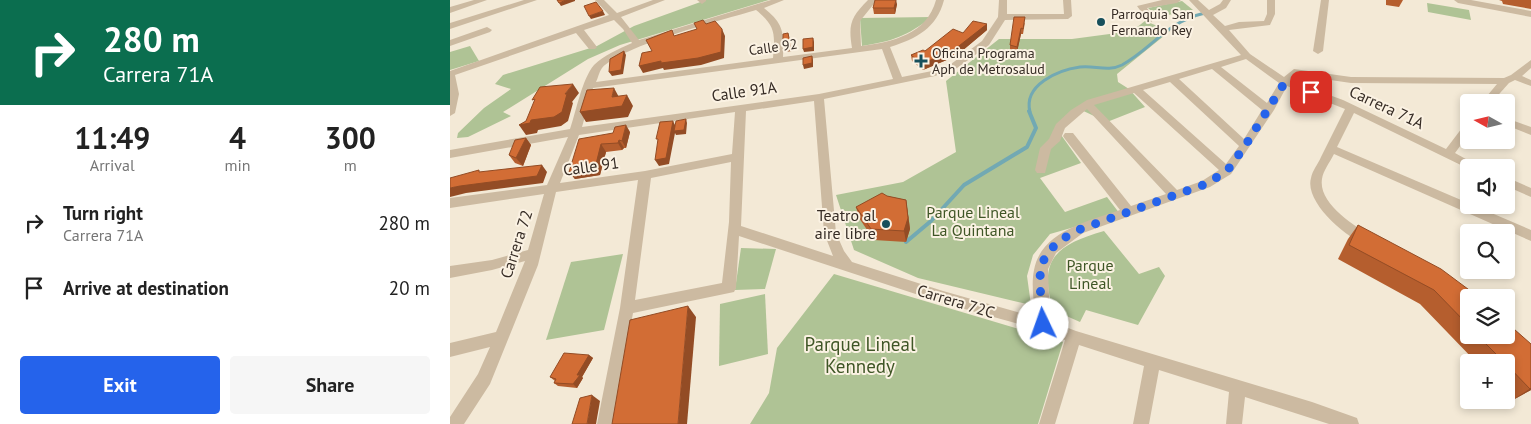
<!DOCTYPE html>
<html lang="en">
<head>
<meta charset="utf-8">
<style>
  :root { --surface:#fff; --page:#f6f6f6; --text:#222; --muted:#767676; --accent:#2563eb }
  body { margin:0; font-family:"PT Sans",sans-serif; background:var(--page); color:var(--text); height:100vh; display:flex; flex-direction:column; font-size:19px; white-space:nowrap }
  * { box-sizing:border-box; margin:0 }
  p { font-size:16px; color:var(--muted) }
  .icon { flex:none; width:28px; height:28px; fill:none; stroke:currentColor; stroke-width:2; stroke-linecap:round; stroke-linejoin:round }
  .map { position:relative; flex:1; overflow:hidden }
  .side { display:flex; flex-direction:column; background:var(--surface); width:450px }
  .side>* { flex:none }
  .banner { background:#0b6e4f; color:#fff; overflow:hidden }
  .needle { width:32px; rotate:278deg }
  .fabs { position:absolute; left:1010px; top:94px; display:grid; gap:10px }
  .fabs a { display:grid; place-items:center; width:55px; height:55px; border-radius:5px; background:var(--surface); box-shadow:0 2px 8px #0003; font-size:25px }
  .pin { position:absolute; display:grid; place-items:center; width:42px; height:42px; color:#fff; margin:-21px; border-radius:10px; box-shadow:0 2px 8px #0006 }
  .me { position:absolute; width:55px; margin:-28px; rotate:357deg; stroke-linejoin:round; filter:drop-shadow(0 0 4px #0008) }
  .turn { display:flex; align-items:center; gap:18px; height:105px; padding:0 20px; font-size:22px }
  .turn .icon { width:65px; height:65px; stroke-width:2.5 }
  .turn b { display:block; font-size:35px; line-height:42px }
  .eta { display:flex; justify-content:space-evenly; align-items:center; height:85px; text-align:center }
  .eta b { font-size:30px; font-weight:700; line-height:35px }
  .primary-button { display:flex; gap:10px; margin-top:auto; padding:10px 20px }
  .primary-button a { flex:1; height:58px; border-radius:5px; background:var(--accent); color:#fff; font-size:20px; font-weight:700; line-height:58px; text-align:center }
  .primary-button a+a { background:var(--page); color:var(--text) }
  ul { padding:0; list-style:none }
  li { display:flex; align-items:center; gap:15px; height:65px; padding:0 20px }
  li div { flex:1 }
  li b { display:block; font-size:19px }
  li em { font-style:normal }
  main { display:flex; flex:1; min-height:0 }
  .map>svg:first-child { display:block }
  .green { fill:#afc395 }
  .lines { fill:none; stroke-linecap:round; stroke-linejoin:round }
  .stream-far1 { stroke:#72a9b3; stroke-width:3 }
  .stream { stroke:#72a9b3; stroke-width:4 }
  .minor { fill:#ccbaa1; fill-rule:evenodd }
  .wall { fill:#b55e2e }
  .shaded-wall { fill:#934c25 }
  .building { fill:#d26d35; stroke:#934c25 }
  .route { stroke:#2563eb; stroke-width:9; stroke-dasharray:0 16.2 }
  .poi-dot { fill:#164f5b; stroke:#fbf2e3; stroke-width:2 }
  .labels { text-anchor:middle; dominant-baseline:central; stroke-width:4; stroke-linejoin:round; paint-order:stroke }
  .far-poi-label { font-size:14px; fill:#362c25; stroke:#fbf2e3; text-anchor:start }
  .far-street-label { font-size:14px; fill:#362c25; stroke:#fbf2e3 }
  .street-label { font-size:16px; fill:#362c25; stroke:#fbf2e3 }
  .park-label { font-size:16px; fill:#3f5626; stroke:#fbf2e3 }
  .poi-label { font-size:16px; fill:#362c25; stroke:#fbf2e3; text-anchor:end }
  .near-park-label { font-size:19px; fill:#3f5626; stroke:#fbf2e3 }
</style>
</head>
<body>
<main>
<section class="side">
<div class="banner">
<div class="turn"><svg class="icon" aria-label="right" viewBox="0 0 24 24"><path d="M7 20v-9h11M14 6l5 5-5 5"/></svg><div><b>280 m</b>Carrera 71A</div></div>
</div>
<div class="eta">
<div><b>11:49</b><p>Arrival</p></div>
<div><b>4</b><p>min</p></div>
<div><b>300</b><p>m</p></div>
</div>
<ul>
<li><svg class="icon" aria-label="right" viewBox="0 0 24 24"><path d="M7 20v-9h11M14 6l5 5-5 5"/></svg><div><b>Turn right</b><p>Carrera 71A</p></div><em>280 m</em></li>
<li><svg class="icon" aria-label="arrive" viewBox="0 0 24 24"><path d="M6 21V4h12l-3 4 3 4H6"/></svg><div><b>Arrive at destination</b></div><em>20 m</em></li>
</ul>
<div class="primary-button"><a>Exit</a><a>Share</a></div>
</section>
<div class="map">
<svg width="1081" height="424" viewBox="0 0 1081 424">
  <rect width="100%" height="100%" fill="#f3e9d6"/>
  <g class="green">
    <polygon points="256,0 319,0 170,45 138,59 53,112 61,116 18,137 7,138 8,133 34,108 61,89 45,84 53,75 147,46 184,26"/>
    <polygon points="732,1 743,10 708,17 698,8"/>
    <polygon points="977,3 1019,10 1021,20 978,12"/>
    <path d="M482,17C457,36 443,41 412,46L410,18Z"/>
    <polygon points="695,21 720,31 667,74 668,82 679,89 695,107 657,122 627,108 609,132 631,163 590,178 615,212 657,197 670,214 600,234 583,255 577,276 581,305 468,278 404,250 386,195 453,182 506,152 496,81 549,39 622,39 682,31"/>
    <polygon points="20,46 29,61 0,70 0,52"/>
    <path d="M654,231L689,274L709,267L715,276L688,325L636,310L630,322L603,310C588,259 606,245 654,231Z"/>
    <polygon points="291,248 326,249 315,289 285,290"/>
    <polygon points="173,254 154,330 96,340 121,262"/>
    <polygon points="384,274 613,342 588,424 300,424 319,393 327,348"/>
    <polygon points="315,294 318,354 269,366 270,304"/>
  </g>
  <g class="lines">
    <path class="stream-far1" d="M580,112C573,85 608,70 630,67C644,65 658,72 672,65C704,47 716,22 755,13"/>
    <polyline class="stream" points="456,242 481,221 514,185 577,147 586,128 579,111"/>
    <g class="minor">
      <polygon points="24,0 37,0 0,13 0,7"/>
      <polygon points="74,0 87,0 0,29 0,23"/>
      <path d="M145,0H154L167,13L203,0H215L171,17L189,40L321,0H334L314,8C334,24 334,33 333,57L402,48C398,24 401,17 418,0H427L410,21L411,46C443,42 477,34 486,0H494C487,28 466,39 440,47L452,77L482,71L501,64L532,41L548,17L549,0H557V14H614L613,0H621L622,16L618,19L555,20L539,45L507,68L485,76L374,99L386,233L394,251L402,262L493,291L585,317C584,301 581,285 584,270C591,231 639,221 670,210L615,139L613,136L615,133H623L681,206L716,194L637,109L615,128L610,141L601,149L595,173H587L585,170L590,148L599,139L606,124L621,110L637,100L791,55L739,0H748L759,10L770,4L773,0H781L776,8L763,15L775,26L789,22L814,21L817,14V0H825V14L820,25L779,30L800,54L834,77L844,69L901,77L1054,78L1061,75L1081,60V68L1072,76L1081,80V86L1065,80L1059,83L1042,102H1032L1047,84L901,83L846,75L841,81L893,100L996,149L1015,124L1019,123V134L1005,153L1032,168H1019V169L904,113L887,147L1081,230V241L884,154C880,162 873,171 872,179C868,203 904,226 922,236L924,240L922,244L917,245C897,239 854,202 861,178C862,171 868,164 871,157C879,141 887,125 895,109L837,86L824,110L781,174L760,187L633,233L606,253L598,269L600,321L626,331L862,402L907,418L909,424H879L795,397L792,424H776L779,392L709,370L699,424H683L694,366L629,345L605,424H589L615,340L576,326L493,303L289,236L286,288L284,292L183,313L163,424H147L170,308L188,180L106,192L88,265L40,384L14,424H0V417L28,374L40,347L0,357V343L46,332L75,261L42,270L0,278V266L42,260L78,250L94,194L0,208V198L97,185L118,137L0,158V150L120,129C126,112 132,79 144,65C154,55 169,49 182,43L173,29L164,20L134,30L147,47L145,49H139L126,33L5,75L9,94L5,113L0,116V71L159,15ZM306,10C326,26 325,34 323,58L146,82C148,78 149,72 152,68C173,45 273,20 306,10ZM432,49L443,79L369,94L132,127L143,88ZM796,59L829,83L817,103L771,67ZM762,69L812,110L794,139L729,79ZM720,82L789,146L776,164L693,90ZM684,93L769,170L752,181L727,190L644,105ZM364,101L374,233L383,256L291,226L296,111ZM285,112L282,154L195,171L110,183L129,135ZM281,162L279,222L272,283L185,300L201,178Z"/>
      <polygon points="247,0 256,0 256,1 252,4"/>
      <polygon points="712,0 731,0 727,3 697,8 705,19 701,22 698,21 687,6"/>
      <polygon points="871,0 879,0 873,51 868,54 863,51"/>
      <polygon points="1004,0 1021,0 1081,11 1081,17 1008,3"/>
      <polygon points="37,27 42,30 40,32 0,46 0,40"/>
      <polygon points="1056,118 1081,127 1081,135 1056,125"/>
      <polygon points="1056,177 1081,188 1081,197 1056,186"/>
    </g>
  </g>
  <g class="wall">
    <polygon points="936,0 953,0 949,7 936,5"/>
    <polygon points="1049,0 1081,0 1081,9 1053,4 1052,1"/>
    <polygon points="447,4 445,14 424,14 423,8"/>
    <polygon points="575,22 573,34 571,34 567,52 560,51 560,45"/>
    <polygon points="537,30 506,56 473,70 462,61 461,55 475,51 513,33"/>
    <polygon points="180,132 176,148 174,148 172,150 156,152 150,175 125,179 119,172 163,133"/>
    <polygon points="76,138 81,145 73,166 65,163 59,155"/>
    <polygon points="437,196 456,200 460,229 456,242 424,240 409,218 406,207"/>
    <polygon points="908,225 1019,298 1019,335 1056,335 1081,344 1081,390 1061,401 1056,395 1056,362 1026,362 970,304 888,259 898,239"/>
    <polygon points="139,355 143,358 132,377 133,378 127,388 108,386 104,383 105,381 100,377"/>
  </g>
  <g class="shaded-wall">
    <polygon points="116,0 125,0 125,1 111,6 109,3"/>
    <polygon points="446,0 447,4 445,14 444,8"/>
    <polygon points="153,11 155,15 141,19 139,16"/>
    <polygon points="537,24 537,30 506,56 473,70 472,64"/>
    <polygon points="571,28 571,34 567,52 567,47"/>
    <polygon points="272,29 275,36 274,58 251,65 214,70 213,68 193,73 189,66"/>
    <polygon points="338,33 342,51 335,52 333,44"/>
    <polygon points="363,38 364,42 364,51 354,52 353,49"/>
    <polygon points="174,51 176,55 173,74 162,76 159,72"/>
    <polygon points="362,56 363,60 363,67 354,69 353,65"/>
    <polygon points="123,84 129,93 122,102 123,103 118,121 111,126 88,130 87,133 76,135 69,125 81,120 115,94"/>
    <polygon points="164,88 170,99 177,95 183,106 178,117 136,122 130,112 162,97"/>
    <polygon points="236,119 237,123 236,134 226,135 225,133 219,164 209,166 205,160 223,121 226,127"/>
    <polygon points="176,125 180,132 176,148 172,141"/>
    <polygon points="76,138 81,145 73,166 66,158"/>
    <polygon points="169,140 174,148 172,150 168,143"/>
    <polygon points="151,144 156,152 150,175 125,179 119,172"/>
    <polygon points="92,165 97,172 93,183 16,193 0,197 0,188"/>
    <polygon points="456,200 460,229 456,242 454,231"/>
    <polygon points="238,306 246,317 237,424 228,424"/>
    <polygon points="139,355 143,358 132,377 133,378 127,388 123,384 127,375"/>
    <polygon points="1081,388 1081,390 1061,401"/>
    <polygon points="142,395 150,401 146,424 137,424"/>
  </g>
  <g class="building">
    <polygon points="107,0 116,0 109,3"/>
    <polygon points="425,0 446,0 444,8 423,8"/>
    <polygon points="146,2 153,11 139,16 134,6"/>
    <polygon points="564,17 575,17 573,29 571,28 567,47 560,45"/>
    <polygon points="253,20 256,24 265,21 272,29 271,52 248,58 211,63 211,61 189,66 192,53 202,51 196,40 222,30 224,36 247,29 244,23"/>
    <polygon points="523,21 537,24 505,49 472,64 461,55 473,50 475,51 503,29 513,33"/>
    <polygon points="338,33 340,43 333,44 333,34"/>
    <polygon points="363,38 363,47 353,49 353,39"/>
    <polygon points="174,51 171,70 159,72 160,59"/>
    <polygon points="362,56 362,63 353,65 353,58"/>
    <polygon points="123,84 115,94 117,94 112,112 104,117 81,120 80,123 69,125 76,121 85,99 82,100 90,87"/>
    <polygon points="164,88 162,97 177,95 172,106 130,112 137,90"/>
    <polygon points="236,119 234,130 224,131 226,121"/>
    <polygon points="223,121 216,158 205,160 208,139 206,139 210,122"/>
    <polygon points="176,125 172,141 169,140 168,143 151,144 145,168 119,172 129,139 163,133 165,127"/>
    <polygon points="76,138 66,158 59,155 65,140"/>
    <polygon points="92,165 87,176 10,186 0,188 0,178 29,170 29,172"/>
    <polygon points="432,193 437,196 456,200 458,218 454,231 421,229 406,207"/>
    <polygon points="908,225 991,269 1030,298 1019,298 1019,326 984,290 899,245"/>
    <polygon points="238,306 228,424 162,424 180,320"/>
    <polygon points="1056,322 1081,344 1081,388 1080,389 1056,364 1056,362 1054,362 1027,335 1056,335"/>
    <polygon points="114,353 139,355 127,375 130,375 123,384 104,383 106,379 100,377"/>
    <polygon points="142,395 137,424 122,424 130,398"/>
  </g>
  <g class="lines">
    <path class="route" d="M593,324C591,277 578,256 628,230L756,184L777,171L795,146L835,82L861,92"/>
  </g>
  <g class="poi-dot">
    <circle cx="651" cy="22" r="5"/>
    <path d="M468.5 53.5h5v5h5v5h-5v5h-5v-5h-5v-5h5z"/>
    <circle cx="436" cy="224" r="5"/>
  </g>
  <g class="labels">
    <g class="far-poi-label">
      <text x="661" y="14">Parroquia San<tspan x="661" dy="16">Fernando Rey</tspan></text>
      <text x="482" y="53">Oficina Programa<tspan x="482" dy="16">Aph de Metrosalud</tspan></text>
    </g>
    <g class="far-street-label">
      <text transform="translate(323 47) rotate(-8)">Calle 92</text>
    </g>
    <g class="street-label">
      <text transform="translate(294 91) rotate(-8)">Calle 91A</text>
      <text transform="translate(937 107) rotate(25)">Carrera 71A</text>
      <text transform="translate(141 166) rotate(-8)">Calle 91</text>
      <text transform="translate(66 244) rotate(-72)">Carrera 72</text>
      <text transform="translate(506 301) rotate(17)">Carrera 72C</text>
    </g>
    <g class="park-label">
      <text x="523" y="212">Parque Lineal<tspan x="523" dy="18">La Quintana</tspan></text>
      <text x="640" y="265">Parque<tspan x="640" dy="18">Lineal</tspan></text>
    </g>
    <g class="poi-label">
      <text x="426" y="215">Teatro al<tspan x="426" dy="18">aire libre</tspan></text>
    </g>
    <g class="near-park-label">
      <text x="410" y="344">Parque Lineal<tspan x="410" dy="22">Kennedy</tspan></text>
    </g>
  </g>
</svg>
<div class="fabs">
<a><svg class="needle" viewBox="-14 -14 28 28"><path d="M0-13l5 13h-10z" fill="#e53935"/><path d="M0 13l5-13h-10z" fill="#767676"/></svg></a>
<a><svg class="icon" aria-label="sound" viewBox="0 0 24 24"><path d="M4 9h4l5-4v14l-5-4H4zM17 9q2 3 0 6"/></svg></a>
<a><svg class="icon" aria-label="search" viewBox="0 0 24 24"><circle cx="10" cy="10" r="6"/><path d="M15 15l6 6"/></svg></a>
<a><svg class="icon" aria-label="layers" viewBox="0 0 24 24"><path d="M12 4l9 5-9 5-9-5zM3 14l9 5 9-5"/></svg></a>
<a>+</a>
</div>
<div class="pin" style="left:861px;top:92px;background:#d93025"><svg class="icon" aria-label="arrive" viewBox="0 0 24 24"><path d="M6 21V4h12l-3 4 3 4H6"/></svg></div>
<svg class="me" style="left:593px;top:324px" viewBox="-20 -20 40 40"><circle r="19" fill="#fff"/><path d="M0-13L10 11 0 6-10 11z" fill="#2563eb"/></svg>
</div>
</main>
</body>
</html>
